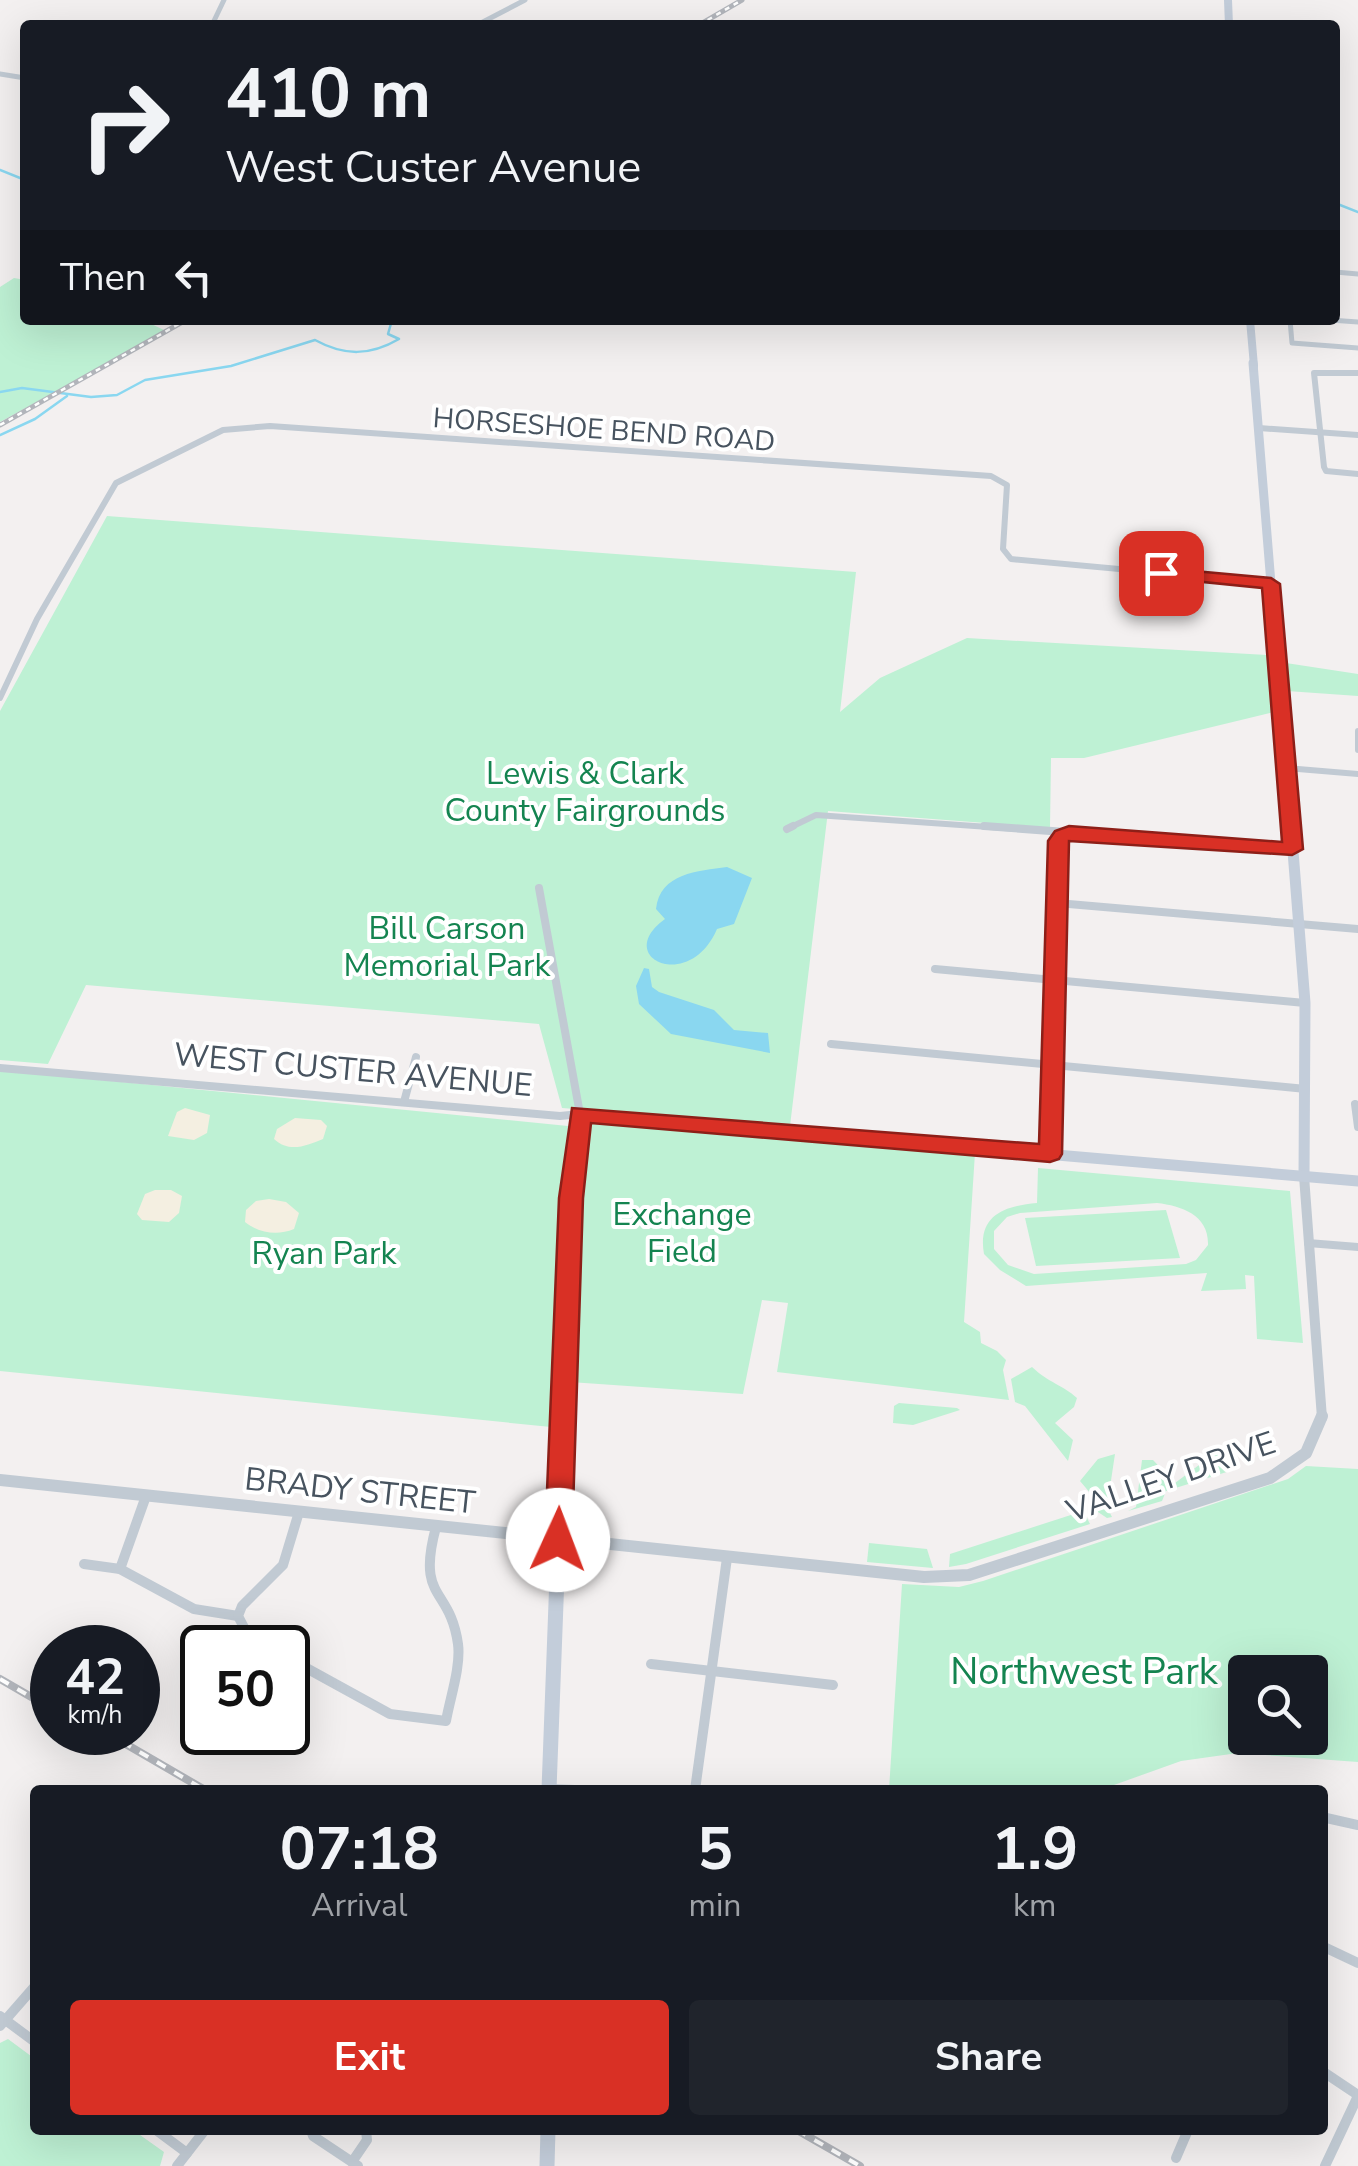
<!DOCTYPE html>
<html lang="en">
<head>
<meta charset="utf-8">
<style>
  :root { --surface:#171b24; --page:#20242c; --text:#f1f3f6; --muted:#9ea1a6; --accent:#d93025 }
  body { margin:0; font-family:"Nunito Sans",sans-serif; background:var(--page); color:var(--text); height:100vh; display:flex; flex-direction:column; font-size:38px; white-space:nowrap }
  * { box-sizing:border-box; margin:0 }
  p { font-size:32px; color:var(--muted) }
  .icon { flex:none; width:55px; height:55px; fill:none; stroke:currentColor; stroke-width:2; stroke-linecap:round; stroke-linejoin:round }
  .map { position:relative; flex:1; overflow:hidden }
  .details { position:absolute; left:30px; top:1785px; width:1298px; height:350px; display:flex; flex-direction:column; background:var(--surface); border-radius:10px; box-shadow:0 10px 40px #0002 }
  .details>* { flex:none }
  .banner { position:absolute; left:20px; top:20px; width:1320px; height:305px; border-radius:10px; box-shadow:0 10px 40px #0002; background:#171b24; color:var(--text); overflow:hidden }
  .tools { position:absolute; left:1228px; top:1655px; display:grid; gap:20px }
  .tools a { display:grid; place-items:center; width:100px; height:100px; border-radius:10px; background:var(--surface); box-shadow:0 10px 40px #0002; font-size:50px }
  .speed { position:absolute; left:30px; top:1625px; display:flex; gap:20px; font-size:50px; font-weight:700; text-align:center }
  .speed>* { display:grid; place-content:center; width:130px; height:130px; border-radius:50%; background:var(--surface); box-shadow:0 10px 40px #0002; line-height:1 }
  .speed small { font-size:25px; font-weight:400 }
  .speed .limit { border:5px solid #111; border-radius:15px; background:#fff; color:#111 }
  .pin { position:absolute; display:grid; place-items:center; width:85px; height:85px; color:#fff; margin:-42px; border-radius:20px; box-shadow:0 5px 15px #0006 }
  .me { position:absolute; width:110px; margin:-55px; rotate:2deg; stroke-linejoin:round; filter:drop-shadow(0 0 8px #0008) }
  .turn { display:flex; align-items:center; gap:35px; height:210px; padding:0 40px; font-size:45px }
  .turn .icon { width:130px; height:130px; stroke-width:2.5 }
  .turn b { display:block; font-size:70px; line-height:85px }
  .then { display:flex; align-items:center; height:95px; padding:0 40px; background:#0003; gap:20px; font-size:38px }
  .eta { display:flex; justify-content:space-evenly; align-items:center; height:170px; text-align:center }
  .eta b { font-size:60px; font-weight:700; line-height:70px }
  .primary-button { display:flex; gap:20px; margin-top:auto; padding:20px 40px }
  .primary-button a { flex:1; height:115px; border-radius:10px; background:var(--accent); color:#fff; font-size:40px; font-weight:700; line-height:115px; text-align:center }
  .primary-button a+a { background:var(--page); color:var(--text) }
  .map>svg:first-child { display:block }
  .green { fill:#bef1d4; fill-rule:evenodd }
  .sand { fill:#f4efe1 }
  .water { fill:#8ad7f0 }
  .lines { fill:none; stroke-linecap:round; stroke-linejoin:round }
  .stream { stroke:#8ad7f0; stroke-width:2.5 }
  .minor-far3 { stroke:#c1cad3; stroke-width:5 }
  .minor-far2 { stroke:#c1cad3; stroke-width:6 }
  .minor-far1 { stroke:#c1cad3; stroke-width:8 }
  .minor { stroke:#c1cad3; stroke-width:10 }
  .tertiary-far1 { stroke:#c1cad3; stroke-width:10 }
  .tertiary { stroke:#c1cad3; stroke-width:12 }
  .secondary-far3 { stroke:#c3cdda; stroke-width:8 }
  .secondary-far2 { stroke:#c3cdda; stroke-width:9 }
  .secondary-far1 { stroke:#c3cdda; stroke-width:11 }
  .secondary { stroke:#c3cdda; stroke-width:15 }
  .rail-far1-casing { stroke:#b2b5bb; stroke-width:5 }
  .rail-casing { stroke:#b2b5bb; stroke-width:8 }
  .rail-far1 { stroke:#fff; stroke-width:2.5; stroke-dasharray:5; stroke-linecap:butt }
  .rail { stroke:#fff; stroke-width:4; stroke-dasharray:10; stroke-linecap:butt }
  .route { fill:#d93025; stroke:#8d1f18; stroke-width:2.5 }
  .labels { text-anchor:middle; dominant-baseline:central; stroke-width:8; stroke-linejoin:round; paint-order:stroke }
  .far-street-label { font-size:28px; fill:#47535f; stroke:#fff }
  .park-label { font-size:32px; fill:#148450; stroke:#fff }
  .street-label { font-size:32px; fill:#47535f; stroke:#fff }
  .near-park-label { font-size:38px; fill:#148450; stroke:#fff }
</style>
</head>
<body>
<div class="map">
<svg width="1358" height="2166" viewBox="0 0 1358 2166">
  <rect width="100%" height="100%" fill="#f3f0f0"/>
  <g class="green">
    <polygon points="14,278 25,280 25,320 143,320 166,331 0,422 0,287"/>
    <polygon points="107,516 856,572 840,712 880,678 967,638 1267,655 1274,712 1084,758 1051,758 1050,828 828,811 790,1126 562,1108 539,1024 86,985 48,1064 0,1060 0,711"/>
    <polygon points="1286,663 1358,674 1358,696 1287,691"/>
    <polygon points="0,1070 568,1126 551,1427 0,1371"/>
    <polygon points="596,1120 975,1153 964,1322 980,1332 981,1343 997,1351 1006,1360 1003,1370 1009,1400 777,1372 788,1303 762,1300 743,1394 570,1382 581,1136"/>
    <path d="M1038,1168L1290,1191L1303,1343L1257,1339L1254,1276L1245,1275L1246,1289L1201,1291L1207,1273L1026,1286L1000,1270L984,1254C977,1215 1005,1206 1037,1203ZM1157,1203C1182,1206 1209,1215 1208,1245L1196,1260L1186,1264L1034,1274L1008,1265L994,1249V1231L1007,1217L1020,1213Z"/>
    <polygon points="1166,1210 1180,1258 1036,1266 1025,1218"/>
    <path d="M1032,1367C1049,1383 1063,1385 1077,1398L1074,1407L1055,1423L1073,1440L1068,1461L1025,1406L1015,1402L1011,1379Z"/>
    <polygon points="899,1403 957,1408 960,1410 913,1425 893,1423 894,1406"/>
    <polygon points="1219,1450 1233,1461 1233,1470 1166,1491 1162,1501 1128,1511 1136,1507 1142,1460 1153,1460 1175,1483"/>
    <polygon points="1115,1454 1107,1507 1112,1517 1107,1518 1098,1512 1089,1496 1091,1494 1080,1481 1098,1459"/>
    <path d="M1306,1466L1358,1469V1762L1238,1753L1181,1761L1100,1790H889L902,1584L959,1587L983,1581L1288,1479ZM1245,1672H1310V1738H1245Z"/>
    <polygon points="1077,1513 1085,1514 1090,1524 966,1564 949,1567 950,1554"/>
    <polygon points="869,1543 927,1549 933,1568 867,1562"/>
    <polygon points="8,2039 35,2059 35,2130 133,2130 164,2152 160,2166 0,2166 0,2043"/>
  </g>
  <g class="sand">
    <polygon points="185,1108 210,1115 207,1133 194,1140 168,1136 177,1112"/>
    <path d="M295,1118L321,1120L327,1126L323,1139C306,1146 289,1153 274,1139L277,1129Z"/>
    <polygon points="155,1190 171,1190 182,1196 179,1213 169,1222 142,1220 137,1214 145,1194"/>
    <path d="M269,1199L286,1202L299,1213L294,1229C277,1236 259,1233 245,1222L246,1210L256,1201Z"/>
  </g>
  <g class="water">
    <path d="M727,867L752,878L734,924L717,929C689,994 612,957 665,919L656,909C660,873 698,871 727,867Z"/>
    <polygon points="644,968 649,969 652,987 659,992 714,1010 734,1030 768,1033 770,1053 671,1034 639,1004 636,986"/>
  </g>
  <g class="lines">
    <g class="stream">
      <polyline points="0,170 25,180"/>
      <polyline points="1335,203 1358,212"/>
      <path d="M0,392L22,388L91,397L117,395L145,380L231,366L315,340C344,356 370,356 399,339L388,334L392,320"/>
      <polyline points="0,435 35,419 67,396"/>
    </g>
    <g class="minor-far3">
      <polyline points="212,25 224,0"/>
      <polyline points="477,25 525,0"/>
      <polyline points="0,74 25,78"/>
      <polyline points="1335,272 1358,274"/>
      <polyline points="1290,320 1292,343 1358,348"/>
      <polyline points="1330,320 1358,322"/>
    </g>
    <g class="minor-far2">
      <polyline points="1358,373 1314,373 1324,467 1326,471 1358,474"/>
      <polyline points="1259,428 1358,435"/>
      <polyline points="0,698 37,619 116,483 223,430 270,426 991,476 1007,485 1003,549 1011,559 1271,583"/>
      <polyline points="1358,731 1358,750"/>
      <polyline points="1286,768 1358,774"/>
      <polyline points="787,829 816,815 1018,829"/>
    </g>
    <g class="minor-far1">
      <polyline points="984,826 1293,849"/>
      <polyline points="787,829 793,826"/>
      <polyline points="1057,903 1358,929"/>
      <polyline points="935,969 1305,1003"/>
      <polyline points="831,1044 1306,1089"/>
      <polyline points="0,1068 560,1116 580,1114 539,888"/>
      <polyline points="404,1102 416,1057"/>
      <polyline points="1355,1104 1358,1127"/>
      <polyline points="1050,1154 1058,841 1068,833"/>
      <polyline points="1308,1243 1358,1247"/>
    </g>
    <g class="minor">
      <polyline points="84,1564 120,1569 194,1609 238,1616"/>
      <polyline points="120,1569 146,1496"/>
      <polyline points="268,1648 249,1637 238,1616 242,1606 283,1565 299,1512"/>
      <path d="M288,1658L390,1714L446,1721C450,1698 461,1667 458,1644C450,1586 416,1601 436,1527"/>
      <polyline points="651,1664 833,1685"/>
      <polyline points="549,1789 575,1790"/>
      <polyline points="695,1790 727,1558"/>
      <polyline points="1322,1817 1358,1825"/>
      <polyline points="1322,1946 1358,1963"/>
      <polyline points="0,2016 35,2042"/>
      <polyline points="0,2026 35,1986"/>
      <polyline points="1322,2071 1358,2095"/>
      <polyline points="156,2130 187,2153"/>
      <polyline points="311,2130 313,2136 358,2166"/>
      <polyline points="1176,2158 1188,2130"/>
      <polyline points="352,2162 367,2140 366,2130"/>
      <polyline points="177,2166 205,2130"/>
      <polyline points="1325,2166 1358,2096"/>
    </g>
    <polyline class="tertiary-far1" points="1304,1176 1322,1418"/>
    <polyline class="tertiary" points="0,1480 924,1577 969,1575 1270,1478 1306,1453 1322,1416"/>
    <g class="secondary-far3">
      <polyline points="1228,0 1229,25"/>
      <polyline points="1250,320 1254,366"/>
    </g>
    <polyline class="secondary-far2" points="1253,363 1291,829"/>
    <g class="secondary-far1">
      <polyline points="1291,826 1305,1003 1304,1176"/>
      <polyline points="563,1418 571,1198 580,1114 1358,1181"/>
    </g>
    <g class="secondary">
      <polyline points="549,1790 563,1416"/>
      <polyline points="547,2166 548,2130"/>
    </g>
    <g class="rail-far1-casing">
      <g id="rail-far1">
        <polyline points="699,25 742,0"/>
        <polyline points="0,425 186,320"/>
      </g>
    </g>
    <g class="rail-casing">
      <g id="rail">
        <polyline points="0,1679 52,1709"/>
        <polyline points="105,1732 205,1790"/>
        <polyline points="797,2130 860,2166"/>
      </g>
    </g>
    <use href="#rail-far1" class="rail-far1"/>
    <use href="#rail" class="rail"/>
  </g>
  <polygon class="route" points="1161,568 1271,578 1280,584 1303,849 1292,855 1069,841 1062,1154 1059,1159 1050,1162 591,1123 583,1198 572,1540 568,1548 558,1551 549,1548 545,1540 559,1198 572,1108 1039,1144 1048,841 1055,831 1069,826 1282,842 1262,588 1154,577 1154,569"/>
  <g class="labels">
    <g class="far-street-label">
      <text transform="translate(604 430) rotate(4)">HORSESHOE BEND ROAD</text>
    </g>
    <g class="park-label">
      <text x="585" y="773">Lewis &amp; Clark<tspan x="585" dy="37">County Fairgrounds</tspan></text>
      <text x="447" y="928">Bill Carson<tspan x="447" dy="37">Memorial Park</tspan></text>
      <text x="682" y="1214">Exchange<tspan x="682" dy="37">Field</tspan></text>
      <text x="324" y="1253">Ryan Park</text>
    </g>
    <g class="street-label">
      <text transform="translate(353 1070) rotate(5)">WEST CUSTER AVENUE</text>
      <text transform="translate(1171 1477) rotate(-19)">VALLEY DRIVE</text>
      <text transform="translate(360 1491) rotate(6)">BRADY STREET</text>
    </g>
    <g class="near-park-label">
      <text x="1084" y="1671">Northwest Park</text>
    </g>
  </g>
</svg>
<div class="tools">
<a><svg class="icon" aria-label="search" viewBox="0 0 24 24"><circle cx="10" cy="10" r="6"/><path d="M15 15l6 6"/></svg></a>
</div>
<div class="speed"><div>42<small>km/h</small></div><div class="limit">50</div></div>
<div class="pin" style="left:1161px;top:573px;background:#d93025"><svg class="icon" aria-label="arrive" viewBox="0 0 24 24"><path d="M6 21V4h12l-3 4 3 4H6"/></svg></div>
<svg class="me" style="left:558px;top:1540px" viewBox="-20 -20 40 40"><circle r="19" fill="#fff"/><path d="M0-13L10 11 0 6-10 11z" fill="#d93025"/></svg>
<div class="banner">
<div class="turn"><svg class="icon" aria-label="right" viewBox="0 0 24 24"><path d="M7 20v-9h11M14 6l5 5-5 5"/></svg><div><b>410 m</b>West Custer Avenue</div></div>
<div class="then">Then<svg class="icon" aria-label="left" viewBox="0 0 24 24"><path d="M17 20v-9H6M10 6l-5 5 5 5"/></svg></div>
</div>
<section class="details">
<div class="eta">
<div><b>07:18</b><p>Arrival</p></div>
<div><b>5</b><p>min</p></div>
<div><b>1.9</b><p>km</p></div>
</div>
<div class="primary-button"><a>Exit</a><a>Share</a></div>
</section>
</div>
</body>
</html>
